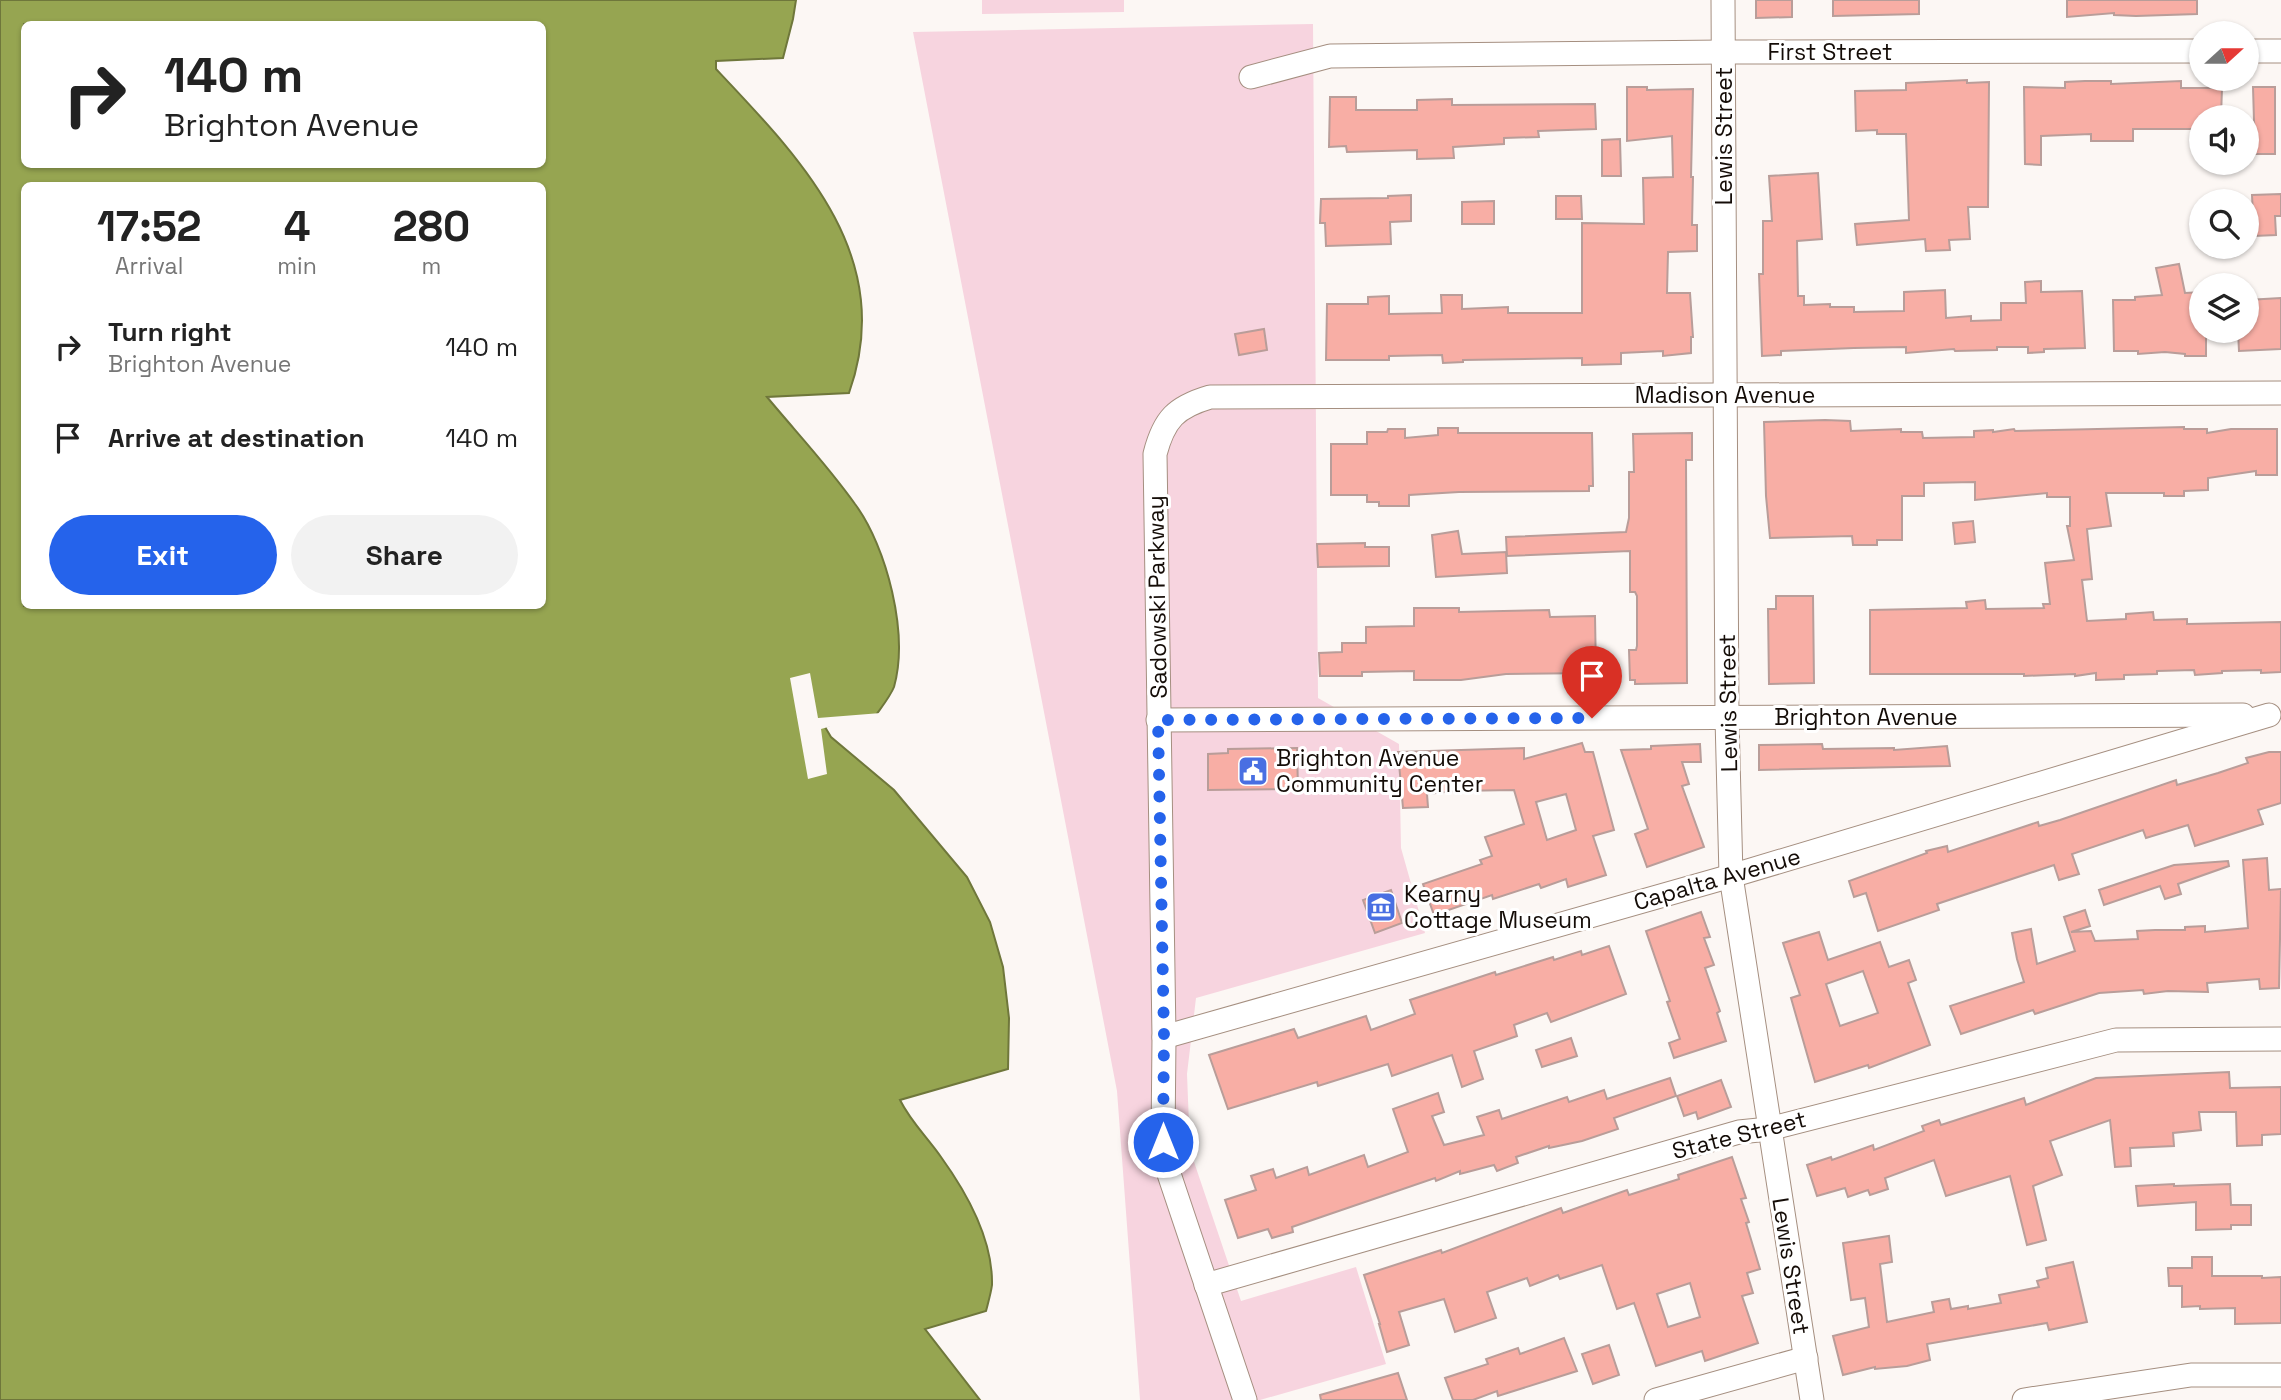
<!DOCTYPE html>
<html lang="en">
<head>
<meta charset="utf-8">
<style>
  :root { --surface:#fff; --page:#f2f2f2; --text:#222; --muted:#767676; --accent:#2563eb }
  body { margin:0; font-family:"Space Grotesk",sans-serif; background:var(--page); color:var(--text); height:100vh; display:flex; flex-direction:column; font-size:26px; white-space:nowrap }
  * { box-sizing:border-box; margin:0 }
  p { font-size:23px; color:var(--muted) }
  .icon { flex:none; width:38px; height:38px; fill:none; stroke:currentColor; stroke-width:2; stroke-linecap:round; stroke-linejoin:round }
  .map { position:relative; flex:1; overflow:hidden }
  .sheet { position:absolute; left:21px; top:182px; width:525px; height:427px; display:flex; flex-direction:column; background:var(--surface); border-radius:10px; box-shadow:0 2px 5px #0004 }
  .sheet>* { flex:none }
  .hud { position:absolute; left:21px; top:21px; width:525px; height:147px; border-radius:10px; box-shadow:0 2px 5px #0004; background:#fff; color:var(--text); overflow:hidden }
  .needle { width:46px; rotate:69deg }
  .tools { position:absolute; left:2189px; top:21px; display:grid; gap:14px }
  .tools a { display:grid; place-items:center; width:70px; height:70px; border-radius:50%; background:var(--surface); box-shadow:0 2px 5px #0004; font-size:35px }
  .pin { position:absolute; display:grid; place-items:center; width:60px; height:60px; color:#fff; margin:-72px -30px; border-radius:50% 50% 50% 0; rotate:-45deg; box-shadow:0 0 7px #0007 }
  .pin .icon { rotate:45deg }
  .me { position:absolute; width:77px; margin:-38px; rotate:0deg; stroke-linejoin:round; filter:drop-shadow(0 0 5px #0008) }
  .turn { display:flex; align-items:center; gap:24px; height:147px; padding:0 28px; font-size:32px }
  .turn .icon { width:91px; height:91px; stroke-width:2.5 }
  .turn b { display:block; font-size:49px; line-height:60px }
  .eta { display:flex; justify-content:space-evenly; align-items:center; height:119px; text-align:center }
  .eta b { font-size:42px; font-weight:800; line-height:49px }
  .primary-button { display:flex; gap:14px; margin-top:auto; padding:14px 28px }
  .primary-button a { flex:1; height:80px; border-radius:42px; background:var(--accent); color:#fff; font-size:28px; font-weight:800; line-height:80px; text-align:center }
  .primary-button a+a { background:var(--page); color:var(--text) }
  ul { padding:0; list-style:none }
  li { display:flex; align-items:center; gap:21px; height:91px; padding:0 28px }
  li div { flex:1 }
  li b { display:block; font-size:26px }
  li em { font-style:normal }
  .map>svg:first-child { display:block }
  .green { fill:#f7d4df }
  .water { fill:#96a551; stroke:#6f773b; stroke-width:2; fill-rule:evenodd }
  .pier { fill:#fcf7f4 }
  .building { fill:#f8aea5; stroke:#b99d99; stroke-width:2; fill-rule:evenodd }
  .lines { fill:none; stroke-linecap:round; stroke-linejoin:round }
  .minor-casing { stroke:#a58f80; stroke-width:25 }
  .minor { stroke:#fff; stroke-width:23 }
  .route { stroke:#2563eb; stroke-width:12; stroke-dasharray:0 21.6 }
  .labels { text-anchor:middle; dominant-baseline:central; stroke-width:6; stroke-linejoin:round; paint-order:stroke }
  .street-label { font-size:23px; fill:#140c07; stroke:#fff }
  .poi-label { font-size:23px; fill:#140c07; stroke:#fff; text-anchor:start }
</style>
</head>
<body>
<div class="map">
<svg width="2281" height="1400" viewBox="0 0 2281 1400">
  <rect width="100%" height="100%" fill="#fcf7f4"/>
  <g class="green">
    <polygon points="982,0 1124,0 1124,12 982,14"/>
    <polygon points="1313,24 1318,698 1399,744 1401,848 1425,933 1196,998 1187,1074 1190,1150 1241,1301 1356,1267 1386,1364 1260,1400 1140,1400 1117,1091 913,32"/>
  </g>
  <path class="water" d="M0,0H796L793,19L783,58L716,61V69C803,161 897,257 849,393L767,397C796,432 829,467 855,504C887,547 909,634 894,687C890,697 880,709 874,718L838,721L825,727L831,737L894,790L967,877L990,922L1003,967L1009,1018L1008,1069L900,1100C911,1122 927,1137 941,1157C967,1193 993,1239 992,1285C991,1293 988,1303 986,1311L925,1329L980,1400H0ZM24,24H542V164H24ZM24,186H542V606H24Z"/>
  <polygon class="pier" points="810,673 818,718 881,713 875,721 839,724 821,729 827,774 808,779 790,678"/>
  <g class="building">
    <polygon points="1756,0 1792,0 1792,17 1756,18"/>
    <polygon points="1833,0 1919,0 1919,14 1833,16"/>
    <polygon points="2067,0 2197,0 2197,14 2136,16 2114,15 2114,13 2067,17"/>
    <polygon points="1967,80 1967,83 1989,82 1988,207 1968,207 1970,239 1949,240 1950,250 1926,251 1925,239 1857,245 1855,224 1909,220 1906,134 1877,134 1877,130 1856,131 1855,91 1906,90 1906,83"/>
    <polygon points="2085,81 2111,81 2111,84 2181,81 2181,88 2222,88 2221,117 2202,117 2202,129 2133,129 2133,141 2091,141 2091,134 2041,136 2041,165 2025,164 2024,87 2065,88 2065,82"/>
    <polygon points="1627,87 1647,87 1647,90 1693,89 1691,177 1693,177 1692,225 1697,225 1697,251 1668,252 1667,293 1690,293 1693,337 1691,337 1691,353 1663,356 1663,351 1621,353 1621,364 1582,365 1582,358 1463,360 1463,362 1443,363 1442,355 1389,356 1389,360 1326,360 1327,304 1368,304 1368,297 1389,296 1389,314 1442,313 1441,295 1462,295 1462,309 1508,307 1508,313 1582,313 1582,223 1644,224 1643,178 1673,177 1672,136 1627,141"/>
    <polygon points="2253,87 2275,87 2275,154 2255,154"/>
    <polygon points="1330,97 1356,97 1356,110 1417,110 1417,100 1452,99 1452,105 1595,104 1596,129 1538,131 1539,137 1504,138 1504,144 1453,147 1454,158 1417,159 1417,150 1347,152 1346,146 1329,147"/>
    <polygon points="1620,139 1621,176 1602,176 1602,140"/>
    <polygon points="1818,173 1822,239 1797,241 1798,296 1804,296 1804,305 1830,304 1830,307 1854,307 1854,312 1904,311 1904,292 1945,290 1946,318 1971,316 1971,321 2001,320 2001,303 2026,303 2025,282 2041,281 2041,292 2082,291 2085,348 2044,349 2044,352 2028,353 2028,347 1997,347 1997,350 1955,351 1954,349 1906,353 1906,347 1854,348 1781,351 1781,355 1762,356 1759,274 1763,274 1763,221 1772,221 1769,176"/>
    <polygon points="2281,194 2281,216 2275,216 2276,235 2254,236 2252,195"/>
    <polygon points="1411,195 1411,221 1390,222 1391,244 1326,246 1325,223 1320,223 1321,199 1388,198 1388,196"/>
    <polygon points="1556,196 1581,196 1582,219 1556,219"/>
    <polygon points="1494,201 1494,224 1462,224 1462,202"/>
    <polygon points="2179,264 2185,293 2202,292 2202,331 2206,331 2206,356 2185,356 2185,354 2165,352 2138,354 2138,351 2114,351 2113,300 2135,300 2135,297 2162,295 2156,268"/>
    <polygon points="2281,298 2281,349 2239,351 2238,331 2247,331 2247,300"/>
    <polygon points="1264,329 1267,350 1239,355 1235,334"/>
    <polygon points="1825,420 1850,421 1851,431 1901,429 1901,432 1922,432 1923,438 1974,437 1974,431 1993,430 1993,432 2014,429 2015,431 2184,427 2184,429 2207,429 2207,433 2231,429 2277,429 2277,475 2256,475 2256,471 2208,478 2208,490 2184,491 2184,496 2164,496 2164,493 2106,493 2111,526 2087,529 2092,579 2082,580 2087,621 2126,619 2126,614 2153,612 2154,620 2187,619 2187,624 2281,622 2281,672 2261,673 2261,670 2222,671 2222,673 2195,675 2194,670 2157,671 2157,674 2124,675 2124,679 2096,680 2096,673 2075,676 2075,674 2024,676 2024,674 1870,674 1870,610 1967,608 1966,602 1985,600 1986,609 2044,608 2043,604 2050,604 2045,563 2074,560 2067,526 2070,526 2070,497 2047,497 2047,493 1975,500 1975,482 1924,483 1924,496 1902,496 1902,540 1877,540 1877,545 1853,545 1852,536 1770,538 1766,496 1764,422"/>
    <polygon points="1438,428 1458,428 1458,433 1592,433 1593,486 1589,486 1589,491 1459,492 1409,495 1409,506 1379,506 1379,502 1367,502 1367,495 1331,495 1331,444 1367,444 1367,432 1387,432 1388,429 1405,429 1405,438 1438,435"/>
    <polygon points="1692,433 1692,460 1686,460 1687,683 1635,684 1635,680 1630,680 1629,650 1636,650 1637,646 1637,596 1635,592 1630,592 1630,551 1507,556 1506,537 1626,532 1629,518 1629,472 1634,472 1633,434"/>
    <polygon points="1973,521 1975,542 1955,544 1953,523"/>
    <polygon points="1458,531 1462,554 1506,552 1507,573 1436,577 1432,535"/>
    <polygon points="1365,543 1365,547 1389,547 1389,566 1318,567 1317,544"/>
    <polygon points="1776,596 1813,596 1814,683 1769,684 1768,609 1776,609"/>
    <polygon points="1414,608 1459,608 1459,612 1549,610 1550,617 1595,616 1596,673 1506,674 1461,680 1414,680 1414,671 1362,672 1362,676 1320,676 1319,653 1342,652 1342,643 1366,643 1366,627 1414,626"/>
    <path d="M1582,743L1585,752H1593L1614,830L1593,836L1606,875L1568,887L1566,879L1541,888L1539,884L1493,899L1492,895L1434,915L1423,884L1482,864L1480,860L1492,856L1485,837L1524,824L1514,790L1454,791L1427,794L1428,807L1403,808L1398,752L1524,748V759ZM1566,794L1576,830L1547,840L1536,802Z"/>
    <polygon points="1700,744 1701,762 1682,762 1689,784 1682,786 1704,847 1647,867 1635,834 1648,829 1621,750 1651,749 1651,746"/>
    <polygon points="1822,744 1823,749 1894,748 1894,750 1947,746 1950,766 1759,770 1759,745"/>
    <polygon points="1297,748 1298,789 1208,790 1208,754 1228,753 1228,749"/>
    <polygon points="2269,752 2281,752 2281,803 2258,810 2263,824 2195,846 2188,825 2146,838 2143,830 2072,854 2079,874 2059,880 2054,865 1937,904 1939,910 1878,931 1866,893 1854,897 1849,881 1927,853 1926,851 1947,846 1948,852 2038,822 2039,826 2060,820 2176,780 2177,785 2218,773 2248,763 2246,758"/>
    <polygon points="2267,858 2269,890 2281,889 2279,988 2260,989 2259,979 2207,983 2208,992 2168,991 2144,994 2143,990 2099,993 2035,1014 2033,1010 1961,1034 1950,1006 2024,982 2017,959 2012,933 2031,929 2037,964 2075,951 2064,917 2085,910 2090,926 2071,932 2091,931 2095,941 2138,939 2137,931 2155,930 2185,930 2185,927 2205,926 2205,932 2248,928 2243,860"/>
    <polygon points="2228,861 2229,866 2178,884 2181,894 2165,899 2160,886 2104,905 2099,890 2174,865"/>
    <polygon points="1391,890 1402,923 1375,933 1363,900"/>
    <polygon points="1701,912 1710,937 1704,938 1714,965 1705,968 1720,1011 1717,1013 1726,1041 1674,1058 1669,1043 1680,1039 1667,1002 1670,1001 1646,931"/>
    <path d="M1819,932L1828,960L1880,942L1889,967L1909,960L1916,980L1908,983L1930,1045L1869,1068L1868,1065L1815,1082L1791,998L1800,995L1783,943ZM1863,971L1878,1013L1840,1026L1826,984Z"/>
    <polygon points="1609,946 1626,994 1551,1022 1547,1013 1514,1025 1517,1036 1474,1051 1483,1079 1462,1087 1452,1055 1392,1076 1388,1064 1318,1086 1317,1082 1228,1109 1209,1055 1294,1029 1298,1038 1366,1016 1371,1030 1415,1014 1410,1000 1495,972 1496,975 1553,957 1554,960 1581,951 1582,955"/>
    <polygon points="1571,1038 1577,1056 1542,1067 1536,1050"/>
    <polygon points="2229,1072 2230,1088 2281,1087 2281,1134 2262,1135 2262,1145 2237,1146 2236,1112 2199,1112 2201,1130 2173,1133 2174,1146 2130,1148 2131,1166 2115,1167 2110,1120 2050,1141 2062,1175 2033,1186 2046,1240 2027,1245 2010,1176 1946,1196 1934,1160 1885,1178 1888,1189 1870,1195 1868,1190 1848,1197 1845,1188 1817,1196 1807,1165 1831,1157 1832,1160 1873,1145 1874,1150 1924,1131 1922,1126 1939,1120 1941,1125 2024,1098 2026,1105 2096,1078"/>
    <polygon points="1670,1078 1676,1096 1614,1118 1618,1129 1582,1141 1549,1148 1549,1146 1516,1157 1518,1163 1497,1171 1494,1165 1460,1174 1460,1171 1436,1181 1435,1178 1292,1227 1293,1232 1272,1238 1268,1229 1238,1238 1225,1200 1256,1190 1251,1176 1273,1169 1276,1178 1307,1167 1309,1175 1364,1155 1368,1167 1408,1152 1393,1109 1438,1093 1444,1112 1432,1116 1444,1145 1484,1135 1477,1117 1499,1110 1502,1119 1567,1097 1569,1102 1604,1090 1607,1099"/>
    <polygon points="1721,1080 1731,1107 1698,1119 1696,1112 1684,1116 1677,1096"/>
    <path d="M1732,1157L1746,1198L1741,1199L1749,1222L1746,1223L1760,1269L1747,1273L1753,1293L1742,1296L1758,1343L1705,1361L1702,1351L1656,1366L1634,1303L1617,1309L1602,1265L1560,1279L1558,1275L1530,1286L1527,1278L1487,1292L1496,1318L1455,1332L1444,1299L1399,1312L1409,1345L1387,1352L1379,1324H1380L1364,1275L1441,1250L1442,1253L1561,1208L1563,1213L1627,1190L1629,1195L1679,1179L1678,1175ZM1690,1283L1700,1317L1668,1327L1657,1294Z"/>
    <polygon points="2174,1184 2174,1186 2230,1184 2231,1205 2251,1205 2251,1225 2231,1225 2231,1229 2196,1230 2196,1202 2138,1206 2136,1186"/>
    <polygon points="1889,1236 1892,1262 1880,1264 1887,1322 1934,1312 1932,1302 1949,1299 1951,1309 1968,1306 1968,1309 2001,1303 1999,1295 2039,1287 2037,1281 2048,1278 2046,1268 2073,1262 2087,1322 2049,1330 2047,1323 1927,1344 1930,1360 1907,1366 1875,1369 1875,1367 1843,1375 1833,1336 1869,1327 1865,1298 1851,1300 1843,1243"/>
    <polygon points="2192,1257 2212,1257 2212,1276 2262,1276 2262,1278 2281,1277 2281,1323 2235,1324 2235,1308 2200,1309 2200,1306 2182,1307 2182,1286 2169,1286 2168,1268 2192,1268"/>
    <polygon points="1564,1338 1577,1371 1498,1396 1497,1391 1473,1400 1453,1400 1445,1378 1488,1364 1486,1359 1518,1348 1520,1354"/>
    <polygon points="1609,1345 1619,1375 1593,1384 1582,1354"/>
    <polygon points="1398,1373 1407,1400 1321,1400 1320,1395"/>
  </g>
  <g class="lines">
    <g class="minor-casing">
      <g id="minor">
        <polyline points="1723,0 1727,718 1731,876 1812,1400"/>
        <polyline points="2247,51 2281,51"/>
        <polyline points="1251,77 1330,56 1724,52 2202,51"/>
        <polyline points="1158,720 2243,715"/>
        <polyline points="1164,1037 1731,876 2269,715"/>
        <polyline points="1206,1285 1739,1132 1769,1129 2116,1040 2281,1039"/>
        <path d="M1245,1400L1166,1165L1163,1142L1164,1037L1155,454C1164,419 1176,407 1210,397L2281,393"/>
        <polyline points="1656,1400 1806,1358"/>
        <polyline points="2024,1400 2191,1375 2281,1375"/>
      </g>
    </g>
    <use href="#minor" class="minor"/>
  </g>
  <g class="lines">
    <polyline class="route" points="1163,1142 1164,1037 1158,720 1592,718"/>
  </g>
  <defs>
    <g id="civic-square" transform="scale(1.575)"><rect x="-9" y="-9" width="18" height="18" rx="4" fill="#496fe2" stroke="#fff"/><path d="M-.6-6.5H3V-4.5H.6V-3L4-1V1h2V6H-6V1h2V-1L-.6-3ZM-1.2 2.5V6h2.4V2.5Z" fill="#fff"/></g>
    <g id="museum-square" transform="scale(1.575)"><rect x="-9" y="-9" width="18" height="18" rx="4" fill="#496fe2" stroke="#fff"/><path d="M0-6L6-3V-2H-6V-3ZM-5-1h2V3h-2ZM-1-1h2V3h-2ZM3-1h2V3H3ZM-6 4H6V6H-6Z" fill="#fff"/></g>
  </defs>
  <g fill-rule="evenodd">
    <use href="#civic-square" x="1253" y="771"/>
    <use href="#museum-square" x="1381" y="907"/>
  </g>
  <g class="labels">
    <g class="street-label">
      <text x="1830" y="52">First Street</text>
      <text transform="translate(1724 136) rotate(-90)">Lewis Street</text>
      <text x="1725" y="395">Madison Avenue</text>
      <text transform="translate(1157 597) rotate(-91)">Sadowski Parkway</text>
      <text transform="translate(1728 703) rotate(-91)">Lewis Street</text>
      <text x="1866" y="717">Brighton Avenue</text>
      <text transform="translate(1717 879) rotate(-16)">Capalta Avenue</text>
      <text transform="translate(1739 1135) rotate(-14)">State Street</text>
      <text transform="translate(1791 1266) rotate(81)">Lewis Street</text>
    </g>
    <g class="poi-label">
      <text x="1276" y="758">Brighton Avenue<tspan x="1276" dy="26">Community Center</tspan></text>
      <text x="1404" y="894">Kearny<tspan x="1404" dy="26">Cottage Museum</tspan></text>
    </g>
  </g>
</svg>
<div class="tools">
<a><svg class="needle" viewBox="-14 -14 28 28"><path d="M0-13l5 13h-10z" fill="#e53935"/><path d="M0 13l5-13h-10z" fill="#767676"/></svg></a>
<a><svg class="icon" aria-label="sound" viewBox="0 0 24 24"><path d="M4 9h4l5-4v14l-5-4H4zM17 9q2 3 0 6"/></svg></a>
<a><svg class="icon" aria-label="search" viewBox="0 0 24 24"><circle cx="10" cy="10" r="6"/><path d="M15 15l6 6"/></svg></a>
<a><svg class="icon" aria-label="layers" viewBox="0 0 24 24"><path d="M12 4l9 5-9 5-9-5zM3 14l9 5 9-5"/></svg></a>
</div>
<div class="pin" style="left:1592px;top:718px;background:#d93025"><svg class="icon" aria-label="arrive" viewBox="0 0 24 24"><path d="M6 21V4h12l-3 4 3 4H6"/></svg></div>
<svg class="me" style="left:1163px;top:1142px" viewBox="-20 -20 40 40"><circle r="17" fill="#2563eb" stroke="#fff" stroke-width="3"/><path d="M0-11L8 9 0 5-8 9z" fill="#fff"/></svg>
<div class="hud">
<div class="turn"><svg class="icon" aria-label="right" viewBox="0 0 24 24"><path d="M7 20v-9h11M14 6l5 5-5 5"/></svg><div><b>140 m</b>Brighton Avenue</div></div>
</div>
<section class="sheet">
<div class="eta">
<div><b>17:52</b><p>Arrival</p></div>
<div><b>4</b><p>min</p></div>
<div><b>280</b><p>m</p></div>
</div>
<ul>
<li><svg class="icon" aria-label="right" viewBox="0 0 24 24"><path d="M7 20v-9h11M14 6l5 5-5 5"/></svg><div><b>Turn right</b><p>Brighton Avenue</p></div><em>140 m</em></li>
<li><svg class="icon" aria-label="arrive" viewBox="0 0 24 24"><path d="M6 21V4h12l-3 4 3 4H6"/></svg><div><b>Arrive at destination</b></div><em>140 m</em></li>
</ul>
<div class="primary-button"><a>Exit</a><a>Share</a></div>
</section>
</div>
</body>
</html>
